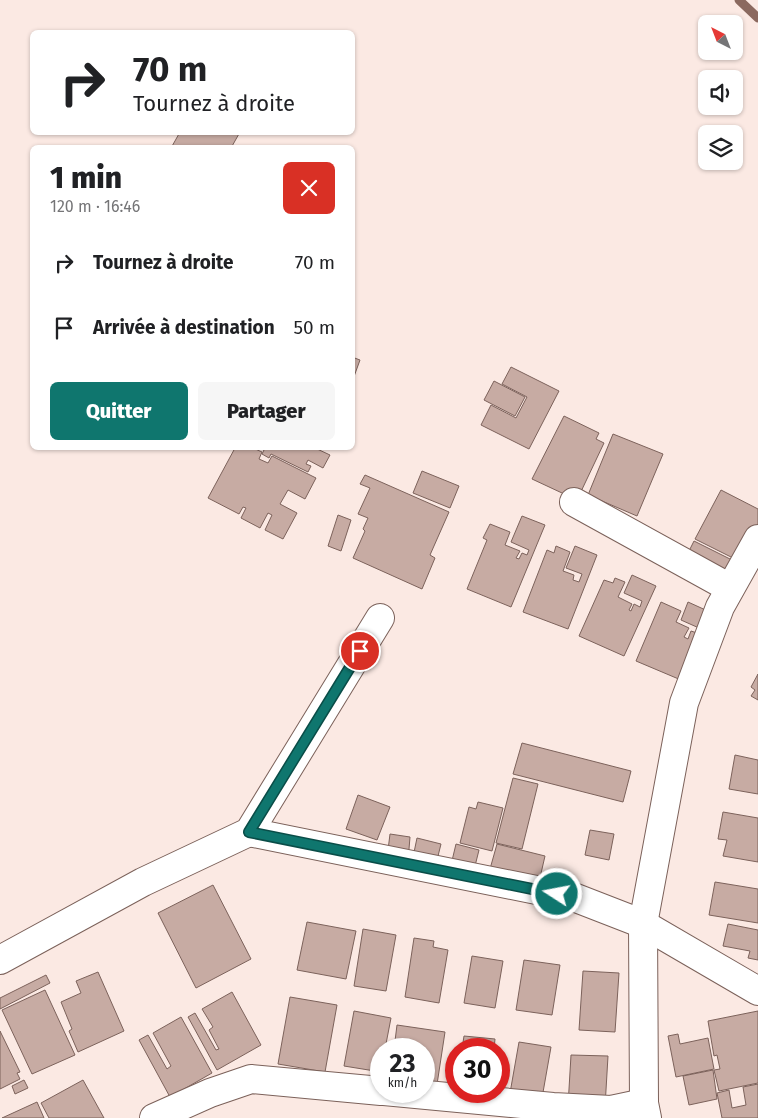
<!DOCTYPE html>
<html lang="fr">
<head>
<meta charset="utf-8">
<style>
  :root { --surface:#fff; --page:#f6f6f6; --text:#202124; --muted:#757577; --accent:#0f766e }
  body { margin:0; font-family:"Fira Sans",sans-serif; background:var(--page); color:var(--text); height:100vh; display:flex; flex-direction:column; font-size:19px; white-space:nowrap }
  * { box-sizing:border-box; margin:0 }
  p { font-size:16px; color:var(--muted) }
  .icon { flex:none; width:28px; height:28px; fill:none; stroke:currentColor; stroke-width:2; stroke-linecap:round; stroke-linejoin:round }
  .map { position:relative; flex:1; overflow:hidden }
  .details { position:absolute; left:30px; top:145px; width:325px; height:305px; display:flex; flex-direction:column; background:var(--surface); border-radius:8px; box-shadow:0 1px 4px #0004 }
  .details>* { flex:none }
  .guide { position:absolute; left:30px; top:30px; width:325px; height:105px; border-radius:8px; box-shadow:0 1px 4px #0004; background:#fff; color:var(--text); overflow:hidden }
  .needle { width:32px; rotate:318deg }
  .buttons { position:absolute; left:698px; top:15px; display:grid; gap:10px }
  .buttons a { display:grid; place-items:center; width:45px; height:45px; border-radius:8px; background:var(--surface); box-shadow:0 1px 4px #0004; font-size:25px }
  .speed { position:absolute; left:370px; top:1038px; display:flex; gap:10px; font-size:25px; font-weight:700; text-align:center }
  .speed>* { display:grid; place-content:center; width:65px; height:65px; border-radius:50%; background:var(--surface); box-shadow:0 1px 4px #0004; line-height:1 }
  .speed small { font-size:12px; font-weight:400 }
  .speed .limit { border:8px solid #d22; background:#fff; color:#111 }
  .pin { position:absolute; display:grid; place-items:center; width:42px; height:42px; color:#fff; margin:-21px; border:2px solid #fff; border-radius:50%; box-shadow:0 1px 5px #0007 }
  .me { position:absolute; width:55px; margin:-28px; rotate:281deg; stroke-linejoin:round; filter:drop-shadow(0 0 4px #0008) }
  .turn { display:flex; align-items:center; gap:18px; height:105px; padding:0 20px; font-size:22px }
  .turn .icon { width:65px; height:65px; stroke-width:2.5 }
  .turn b { display:block; font-size:35px; line-height:42px }
  .round { display:grid; place-items:center; flex:none; width:52px; height:52px; border-radius:8px; background:var(--page) }
  .head { display:flex; align-items:center; justify-content:space-between; height:85px; padding:0 20px }
  h1 { font-size:30px; font-weight:800; line-height:38px }
  .cta { display:flex; gap:10px; margin-top:auto; padding:10px 20px }
  .cta a { flex:1; height:58px; border-radius:8px; background:var(--accent); color:#fff; font-size:20px; font-weight:800; line-height:58px; text-align:center }
  .cta a+a { background:var(--page); color:var(--text) }
  ul { padding:0; list-style:none }
  li { display:flex; align-items:center; gap:15px; height:65px; padding:0 20px }
  li div { flex:1 }
  li b { display:block; font-size:19px }
  li em { font-style:normal }
  .map>svg:first-child { display:block }
  .lines { fill:none; stroke-linecap:round; stroke-linejoin:round }
  .stream { stroke:#8b695f; stroke-width:9 }
  .building { fill:#c7aba3; stroke:#7c625b }
  .minor-casing { stroke:#7b615a; stroke-width:30 }
  .minor { stroke:#fff; stroke-width:28 }
  .route-casing { stroke:#0a4d48; stroke-width:12 }
  .route { stroke:#0f766e; stroke-width:9 }
</style>
</head>
<body>
<div class="map">
<svg width="758" height="1118" viewBox="0 0 758 1118">
  <rect width="100%" height="100%" fill="#fbe9e3"/>
  <g class="lines">
    <polyline class="stream" points="739,0 758,18"/>
  </g>
  <g class="building">
    <polygon points="180,132 240,132 231,148 171,148"/>
    <polygon points="352,357 360,360 352,382"/>
    <polygon points="511,367 559,391 529,449 481,425 491,405 516,418 527,397 502,384"/>
    <polygon points="494,381 525,397 515,416 484,400"/>
    <polygon points="564,416 599,433 596,439 604,443 577,500 532,479"/>
    <polygon points="613,434 663,454 637,516 588,495"/>
    <polygon points="235,448 253,448 262,452 259,459 268,463 272,456 316,478 305,499 288,490 280,504 297,513 283,539 265,530 272,515 268,513 260,528 241,518 246,508 243,507 239,514 208,498"/>
    <polygon points="259,448 315,448 330,455 323,468 308,460 306,464 311,466 308,472 271,454 269,458 262,454 264,450"/>
    <polygon points="422,471 459,486 450,508 413,493"/>
    <polygon points="365,475 449,512 430,555 435,558 422,589 353,558 365,531 363,529 368,518 358,514 370,488 360,484"/>
    <polygon points="721,490 758,509 758,527 741,562 695,539"/>
    <polygon points="338,515 351,520 341,551 328,546"/>
    <polygon points="522,516 545,525 511,607 467,589 487,540 483,538 490,524 510,532 505,545 520,551 516,558 519,559 522,553 527,555 529,550 511,542"/>
    <polygon points="694,541 738,563 731,577 687,555"/>
    <polygon points="556,546 570,552 563,571 574,575 573,580 579,582 582,574 566,568 575,546 597,555 568,629 523,612 547,550 554,553"/>
    <polygon points="632,575 656,586 624,656 579,636 604,580 613,583 615,578 625,582 618,597 632,604 629,610 631,611 634,604 640,607 642,601 624,593"/>
    <polygon points="661,602 681,611 676,622 689,628 684,637 688,639 691,631 697,633 699,628 681,620 688,602 710,612 681,680 636,661"/>
    <polygon points="758,674 758,700 751,696 755,690 751,687"/>
    <polygon points="522,743 631,771 623,802 513,774"/>
    <polygon points="735,755 758,760 758,794 729,789"/>
    <polygon points="513,778 538,784 522,849 496,843"/>
    <polygon points="358,795 390,807 377,840 346,829"/>
    <polygon points="478,802 503,808 492,851 460,843 469,807 476,809"/>
    <polygon points="723,812 758,818 758,862 723,856 727,840 718,839"/>
    <polygon points="590,830 614,834 609,860 585,855"/>
    <polygon points="390,834 410,837 408,861 387,858"/>
    <polygon points="417,838 441,844 435,868 412,862"/>
    <polygon points="456,844 479,850 473,874 450,869"/>
    <polygon points="497,844 545,856 539,882 490,869"/>
    <polygon points="715,882 758,889 758,923 709,915"/>
    <polygon points="213,885 251,959 196,988 158,913"/>
    <polygon points="307,922 356,931 346,979 297,970"/>
    <polygon points="728,924 758,930 758,960 748,958 750,951 723,946"/>
    <polygon points="363,929 396,935 386,991 354,986"/>
    <polygon points="414,938 434,941 433,947 448,950 439,1003 405,997"/>
    <polygon points="472,956 503,961 495,1008 464,1003"/>
    <polygon points="524,960 560,965 552,1015 516,1010"/>
    <polygon points="583,971 619,973 615,1032 579,1030"/>
    <polygon points="98,972 124,1031 78,1052 69,1031 72,1029 61,1002 81,993 76,981"/>
    <polygon points="46,975 50,983 0,1009 0,998"/>
    <polygon points="45,990 75,1055 32,1074 2,1010"/>
    <polygon points="232,992 261,1045 217,1070 188,1017 195,1013 216,1050 219,1049 209,1030 213,1027 202,1009"/>
    <polygon points="290,997 337,1005 325,1072 278,1064"/>
    <polygon points="354,1011 391,1018 385,1049 381,1049 381,1072 344,1066"/>
    <polygon points="758,1011 758,1083 719,1091 714,1070 720,1069 717,1055 714,1056 708,1021"/>
    <polygon points="181,1017 212,1073 170,1097 139,1040 148,1035 167,1069 171,1066 153,1033"/>
    <polygon points="397,1025 445,1032 436,1091 424,1089 424,1049 394,1049"/>
    <polygon points="0,1031 20,1072 17,1073 20,1079 0,1089"/>
    <polygon points="678,1034 680,1044 708,1038 714,1069 676,1077 668,1036"/>
    <polygon points="464,1036 495,1039 494,1049 462,1049"/>
    <polygon points="519,1042 551,1047 542,1098 510,1093"/>
    <polygon points="571,1055 608,1056 605,1107 568,1106"/>
    <polygon points="713,1070 717,1099 689,1105 683,1076"/>
    <polygon points="24,1080 28,1088 15,1094 12,1086"/>
    <polygon points="83,1080 104,1118 49,1118 41,1103"/>
    <polygon points="758,1084 758,1118 722,1118 717,1093 729,1090 732,1108 746,1105 743,1087"/>
    <polygon points="37,1102 44,1118 2,1118"/>
  </g>
  <g class="lines">
    <g class="minor-casing">
      <g id="minor">
        <polyline points="574,502 730,588"/>
        <polyline points="249,832 576,898 643,924 758,991"/>
        <polyline points="0,960 143,882 249,832 380,618"/>
        <polyline points="384,1091 553,1107 611,1110 644,1103"/>
        <polyline points="154,1118 210,1093 251,1079 381,1091"/>
        <polyline points="647,1118 644,1103 643,924 684,703 720,607 758,539"/>
      </g>
    </g>
    <use href="#minor" class="minor"/>
  </g>
  <g class="lines">
    <g class="route-casing">
      <polyline id="route" points="360,651 249,832 557,894"/>
    </g>
    <use href="#route" class="route"/>
  </g>
</svg>
<div class="buttons">
<a><svg class="needle" viewBox="-14 -14 28 28"><path d="M0-13l5 13h-10z" fill="#e53935"/><path d="M0 13l5-13h-10z" fill="#757577"/></svg></a>
<a><svg class="icon" aria-label="sound" viewBox="0 0 24 24"><path d="M4 9h4l5-4v14l-5-4H4zM17 9q2 3 0 6"/></svg></a>
<a><svg class="icon" aria-label="layers" viewBox="0 0 24 24"><path d="M12 4l9 5-9 5-9-5zM3 14l9 5 9-5"/></svg></a>
</div>
<div class="speed"><div>23<small>km/h</small></div><div class="limit">30</div></div>
<div class="pin" style="left:360px;top:651px;background:#d93025"><svg class="icon" aria-label="arrive" viewBox="0 0 24 24"><path d="M6 21V4h12l-3 4 3 4H6"/></svg></div>
<svg class="me" style="left:557px;top:894px" viewBox="-20 -20 40 40"><circle r="17" fill="#0f766e" stroke="#fff" stroke-width="3"/><path d="M0-11L8 9 0 5-8 9z" fill="#fff"/></svg>
<div class="guide">
<div class="turn"><svg class="icon" aria-label="right" viewBox="0 0 24 24"><path d="M7 20v-9h11M14 6l5 5-5 5"/></svg><div><b>70 m</b>Tournez à droite</div></div>
</div>
<section class="details">
<div class="head"><div><h1>1 min</h1><p>120 m · 16:46</p></div><a class="round" style="background:#d93025;color:#fff"><svg class="icon" aria-label="close" viewBox="0 0 24 24"><path d="M6 6l12 12M18 6L6 18"/></svg></a></div>
<ul>
<li><svg class="icon" aria-label="right" viewBox="0 0 24 24"><path d="M7 20v-9h11M14 6l5 5-5 5"/></svg><div><b>Tournez à droite</b></div><em>70 m</em></li>
<li><svg class="icon" aria-label="arrive" viewBox="0 0 24 24"><path d="M6 21V4h12l-3 4 3 4H6"/></svg><div><b>Arrivée à destination</b></div><em>50 m</em></li>
</ul>
<div class="cta"><a>Quitter</a><a>Partager</a></div>
</section>
</div>
</body>
</html>
